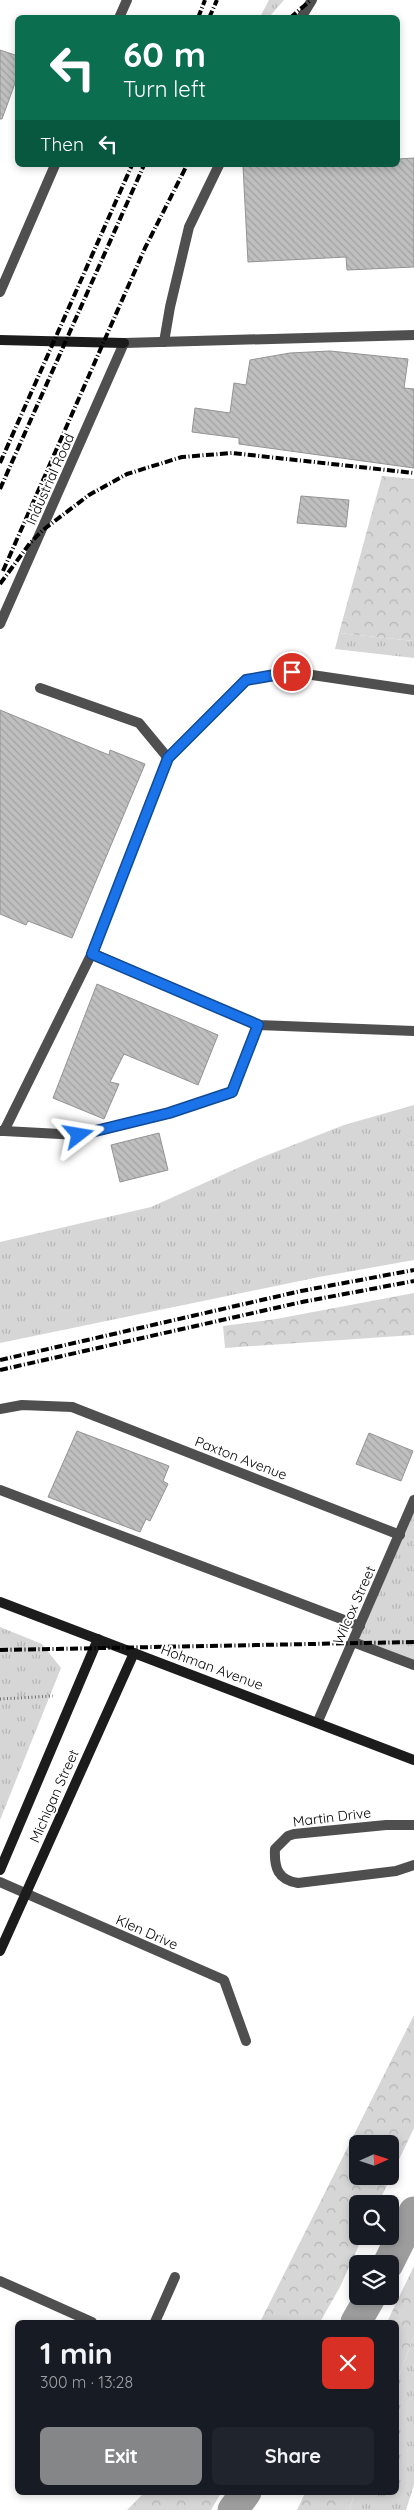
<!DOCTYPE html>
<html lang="en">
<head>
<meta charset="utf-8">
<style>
  :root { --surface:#171b24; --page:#20242c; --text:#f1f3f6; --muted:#9ea1a6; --accent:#858687 }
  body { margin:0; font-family:Quicksand,sans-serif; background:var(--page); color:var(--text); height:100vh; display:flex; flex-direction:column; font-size:19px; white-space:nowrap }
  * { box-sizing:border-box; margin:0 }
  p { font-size:16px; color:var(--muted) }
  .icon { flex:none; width:28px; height:28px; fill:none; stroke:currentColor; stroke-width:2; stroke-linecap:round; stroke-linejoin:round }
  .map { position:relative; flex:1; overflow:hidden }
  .details { position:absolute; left:15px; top:2320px; width:384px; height:175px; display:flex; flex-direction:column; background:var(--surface); border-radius:8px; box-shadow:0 2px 8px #0003 }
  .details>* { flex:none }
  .hud { position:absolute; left:15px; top:15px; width:385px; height:152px; border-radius:8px; box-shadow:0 2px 8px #0003; background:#0b6e4f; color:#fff; overflow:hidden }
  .needle { width:32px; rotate:87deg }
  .controls { position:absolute; left:349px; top:2135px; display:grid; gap:10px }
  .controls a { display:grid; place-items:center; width:50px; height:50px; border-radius:8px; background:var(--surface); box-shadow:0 2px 8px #0003; font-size:25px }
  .pin { position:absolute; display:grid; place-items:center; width:42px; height:42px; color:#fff; margin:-21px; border:2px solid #fff; border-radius:50%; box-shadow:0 1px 5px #0007 }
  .me { position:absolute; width:55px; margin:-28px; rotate:76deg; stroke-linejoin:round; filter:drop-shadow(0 0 4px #0008) }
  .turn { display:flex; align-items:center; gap:18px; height:105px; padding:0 25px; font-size:22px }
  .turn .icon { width:65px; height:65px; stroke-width:2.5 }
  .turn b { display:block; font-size:35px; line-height:42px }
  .then { display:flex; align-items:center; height:48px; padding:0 25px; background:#0003; gap:10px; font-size:19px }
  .round { display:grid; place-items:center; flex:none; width:52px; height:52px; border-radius:8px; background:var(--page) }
  .summary { display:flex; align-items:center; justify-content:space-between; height:85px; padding:0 25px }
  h1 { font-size:30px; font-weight:700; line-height:38px }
  .action { display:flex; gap:10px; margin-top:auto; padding:10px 25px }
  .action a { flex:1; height:58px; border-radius:8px; background:var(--accent); color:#fff; font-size:20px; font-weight:700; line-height:58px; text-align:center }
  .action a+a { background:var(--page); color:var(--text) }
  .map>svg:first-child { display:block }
  .grass { fill:url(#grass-tufts) }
  .forest { fill:url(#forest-crowns); fill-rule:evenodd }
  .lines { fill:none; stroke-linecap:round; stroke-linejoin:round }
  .river { stroke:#9d9d9d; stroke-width:31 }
  .building { fill:url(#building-back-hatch); stroke:#939393 }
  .path { stroke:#717171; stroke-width:3; stroke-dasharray:1 2.5; stroke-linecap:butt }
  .lane { stroke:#4f4f4f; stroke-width:10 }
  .street { stroke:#4f4f4f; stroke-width:10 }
  .secondary { stroke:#1c1c1c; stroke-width:10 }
  .rail { stroke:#000; stroke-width:4; stroke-dasharray:8 2.5 1 2.5; stroke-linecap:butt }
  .route-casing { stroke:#114b97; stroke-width:12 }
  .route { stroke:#1a73e8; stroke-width:9 }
  .labels { text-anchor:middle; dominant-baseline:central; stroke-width:4; stroke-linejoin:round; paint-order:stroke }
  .street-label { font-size:14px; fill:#000; stroke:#fff }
</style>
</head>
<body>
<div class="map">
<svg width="414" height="2510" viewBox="0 0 414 2510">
  <defs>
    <pattern id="grass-tufts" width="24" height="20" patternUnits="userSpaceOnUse" patternTransform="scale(1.25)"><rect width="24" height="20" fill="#d6d6d6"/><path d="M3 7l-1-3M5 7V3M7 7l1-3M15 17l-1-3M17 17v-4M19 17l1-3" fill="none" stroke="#b6b6b6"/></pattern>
    <pattern id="forest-crowns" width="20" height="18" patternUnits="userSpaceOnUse" patternTransform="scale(1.25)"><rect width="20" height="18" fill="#d6d6d6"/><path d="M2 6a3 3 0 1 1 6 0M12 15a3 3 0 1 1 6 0" fill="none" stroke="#b6b6b6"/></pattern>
    <pattern id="building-back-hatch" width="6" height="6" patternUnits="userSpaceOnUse" patternTransform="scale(1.25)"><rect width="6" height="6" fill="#bfbfbf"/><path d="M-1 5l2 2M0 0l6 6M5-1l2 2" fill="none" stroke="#a2a2a2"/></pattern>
  </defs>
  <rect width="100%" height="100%" fill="#fff"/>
  <g class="grass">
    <polygon points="269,0 284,0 269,17 260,17"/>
    <polygon points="339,633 414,641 414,658 335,649"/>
    <polygon points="414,1105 414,1260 319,1277 0,1343 0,1242 151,1207 260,1158 344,1125"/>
    <polygon points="414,1493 414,1665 353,1642"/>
    <polygon points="0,1627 42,1644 61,1668 0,1820"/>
    <polygon points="414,2336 414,2485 406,2510 349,2510 355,2493 396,2492 396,2384"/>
  </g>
  <g class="forest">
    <polygon points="382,476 414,479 414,641 339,633"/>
    <polygon points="414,1293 414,1335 225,1348 223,1326 276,1319"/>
    <path d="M414,2015V2128L378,2204H358V2236H363L340,2287L320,2322H260ZM358,2144H390V2176H358Z"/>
    <polygon points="414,2266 414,2336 396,2384 396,2322 387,2322"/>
    <polygon points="145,2492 221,2492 221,2493 211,2510 127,2510"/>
    <polygon points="305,2493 305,2492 355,2493 349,2510 297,2510"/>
  </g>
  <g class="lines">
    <g class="river">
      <polyline points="388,2264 414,2212"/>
      <polyline points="356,2322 371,2296"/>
      <polyline points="233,2510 246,2492"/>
    </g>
  </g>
  <g class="building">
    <polygon points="0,50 18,56 18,75 2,119 0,119"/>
    <polygon points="414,158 414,267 347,270 346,257 248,262 243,166 398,165 398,159"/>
    <polygon points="330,351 408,359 404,388 414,389 414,468 239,444 239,438 192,432 195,408 230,413 234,383 246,385 250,360 290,353"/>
    <polygon points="301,496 349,500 346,527 297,523"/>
    <polygon points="0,710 109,755 110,750 145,764 72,938 28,921 26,925 0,914"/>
    <polygon points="97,984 218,1035 198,1085 124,1054 110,1082 119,1084 104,1119 53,1098"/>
    <polygon points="159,1133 168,1170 120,1182 111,1145"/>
    <polygon points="77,1431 169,1466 163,1481 168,1484 150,1521 146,1519 140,1532 48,1497"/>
    <polygon points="369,1433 413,1451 401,1481 356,1464"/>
  </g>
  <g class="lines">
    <polyline class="path" points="0,1699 53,1696"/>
    <g class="lane">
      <polyline points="301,18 312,0"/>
      <polyline points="164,342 170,307 189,227 219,165"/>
      <polyline points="124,343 414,335"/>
      <polyline points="168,758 246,680 292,672 414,690"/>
      <polyline points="92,953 258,1025 414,1031"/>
      <polyline points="0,1131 4,1131 92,953 168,758 139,723 40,688"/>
      <polyline points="4,1131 79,1135 169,1113 232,1092 258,1025"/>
      <polyline points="0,1409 22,1405 72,1407"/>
      <polyline points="0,1490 360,1626"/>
      <polyline points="353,1642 414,1665"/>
    </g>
    <g class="street">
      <polyline points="119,18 127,0"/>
      <polyline points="0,292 55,165"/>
      <polyline points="0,624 124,343"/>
      <polyline points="72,1407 400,1535"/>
      <polyline points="318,1721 414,1500"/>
      <path d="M414,1825H386L294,1834L288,1836L275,1849C274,1868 278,1880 298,1883L396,1871L414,1865"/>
      <polyline points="0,1882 224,1980 246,2041"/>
      <polyline points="0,2281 92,2322"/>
      <polyline points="155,2322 175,2277"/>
    </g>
    <g class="secondary">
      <polyline points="0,340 124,343"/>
      <polyline points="0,1602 414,1760"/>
      <polyline points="0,1870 98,1639"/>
      <polyline points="0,1951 134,1653"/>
    </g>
    <g class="rail">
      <polyline points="198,18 205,0"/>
      <polyline points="209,18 217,0"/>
      <polyline points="290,18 311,0"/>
      <polyline points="0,463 132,165"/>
      <polyline points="0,489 144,165"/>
      <polyline points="3,571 145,248 187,165"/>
      <polyline points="0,584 30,543 43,530 89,495 127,474 182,457 232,453 414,473"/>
      <polyline points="0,1360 301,1291 414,1270"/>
      <polyline points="0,1370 302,1302 414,1281"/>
      <polyline points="0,1650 414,1642"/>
    </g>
  </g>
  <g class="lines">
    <g class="route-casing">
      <polyline id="route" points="79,1135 169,1113 232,1092 258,1025 92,954 168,758 246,680 292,672"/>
    </g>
    <use href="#route" class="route"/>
  </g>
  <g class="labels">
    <g class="street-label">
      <text transform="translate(50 479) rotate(-66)">Industrial Road</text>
      <text transform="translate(241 1458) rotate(21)">Paxton Avenue</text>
      <text transform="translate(354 1605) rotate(-66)">Wilcox Street</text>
      <text transform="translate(212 1667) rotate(20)">Hohman Avenue</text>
      <text transform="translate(54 1796) rotate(-66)">Michigan Street</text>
      <text transform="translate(332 1817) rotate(-7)">Martin Drive</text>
      <text transform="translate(147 1932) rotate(24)">Klen Drive</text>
    </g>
  </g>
</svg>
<div class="controls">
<a><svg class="needle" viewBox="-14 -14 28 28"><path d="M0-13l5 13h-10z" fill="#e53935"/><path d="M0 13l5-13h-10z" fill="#9ea1a6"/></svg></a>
<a><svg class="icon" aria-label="search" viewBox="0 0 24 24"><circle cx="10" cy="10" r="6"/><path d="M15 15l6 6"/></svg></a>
<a><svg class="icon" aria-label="layers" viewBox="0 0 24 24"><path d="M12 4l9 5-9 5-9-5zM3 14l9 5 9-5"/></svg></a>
</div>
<div class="pin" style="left:292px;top:672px;background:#d93025"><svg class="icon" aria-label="arrive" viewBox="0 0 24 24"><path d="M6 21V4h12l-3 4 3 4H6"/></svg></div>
<svg class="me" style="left:79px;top:1135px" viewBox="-20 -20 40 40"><path d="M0-17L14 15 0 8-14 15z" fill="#1a73e8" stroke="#fff" stroke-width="4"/></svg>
<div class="hud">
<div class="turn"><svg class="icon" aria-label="left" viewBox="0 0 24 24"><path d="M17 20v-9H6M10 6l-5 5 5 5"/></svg><div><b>60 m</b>Turn left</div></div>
<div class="then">Then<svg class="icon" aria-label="left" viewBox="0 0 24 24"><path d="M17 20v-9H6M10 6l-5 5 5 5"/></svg></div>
</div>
<section class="details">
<div class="summary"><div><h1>1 min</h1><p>300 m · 13:28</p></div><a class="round" style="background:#d93025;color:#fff"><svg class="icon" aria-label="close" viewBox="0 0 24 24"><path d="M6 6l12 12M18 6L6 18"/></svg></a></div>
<div class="action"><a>Exit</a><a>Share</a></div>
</section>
</div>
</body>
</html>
